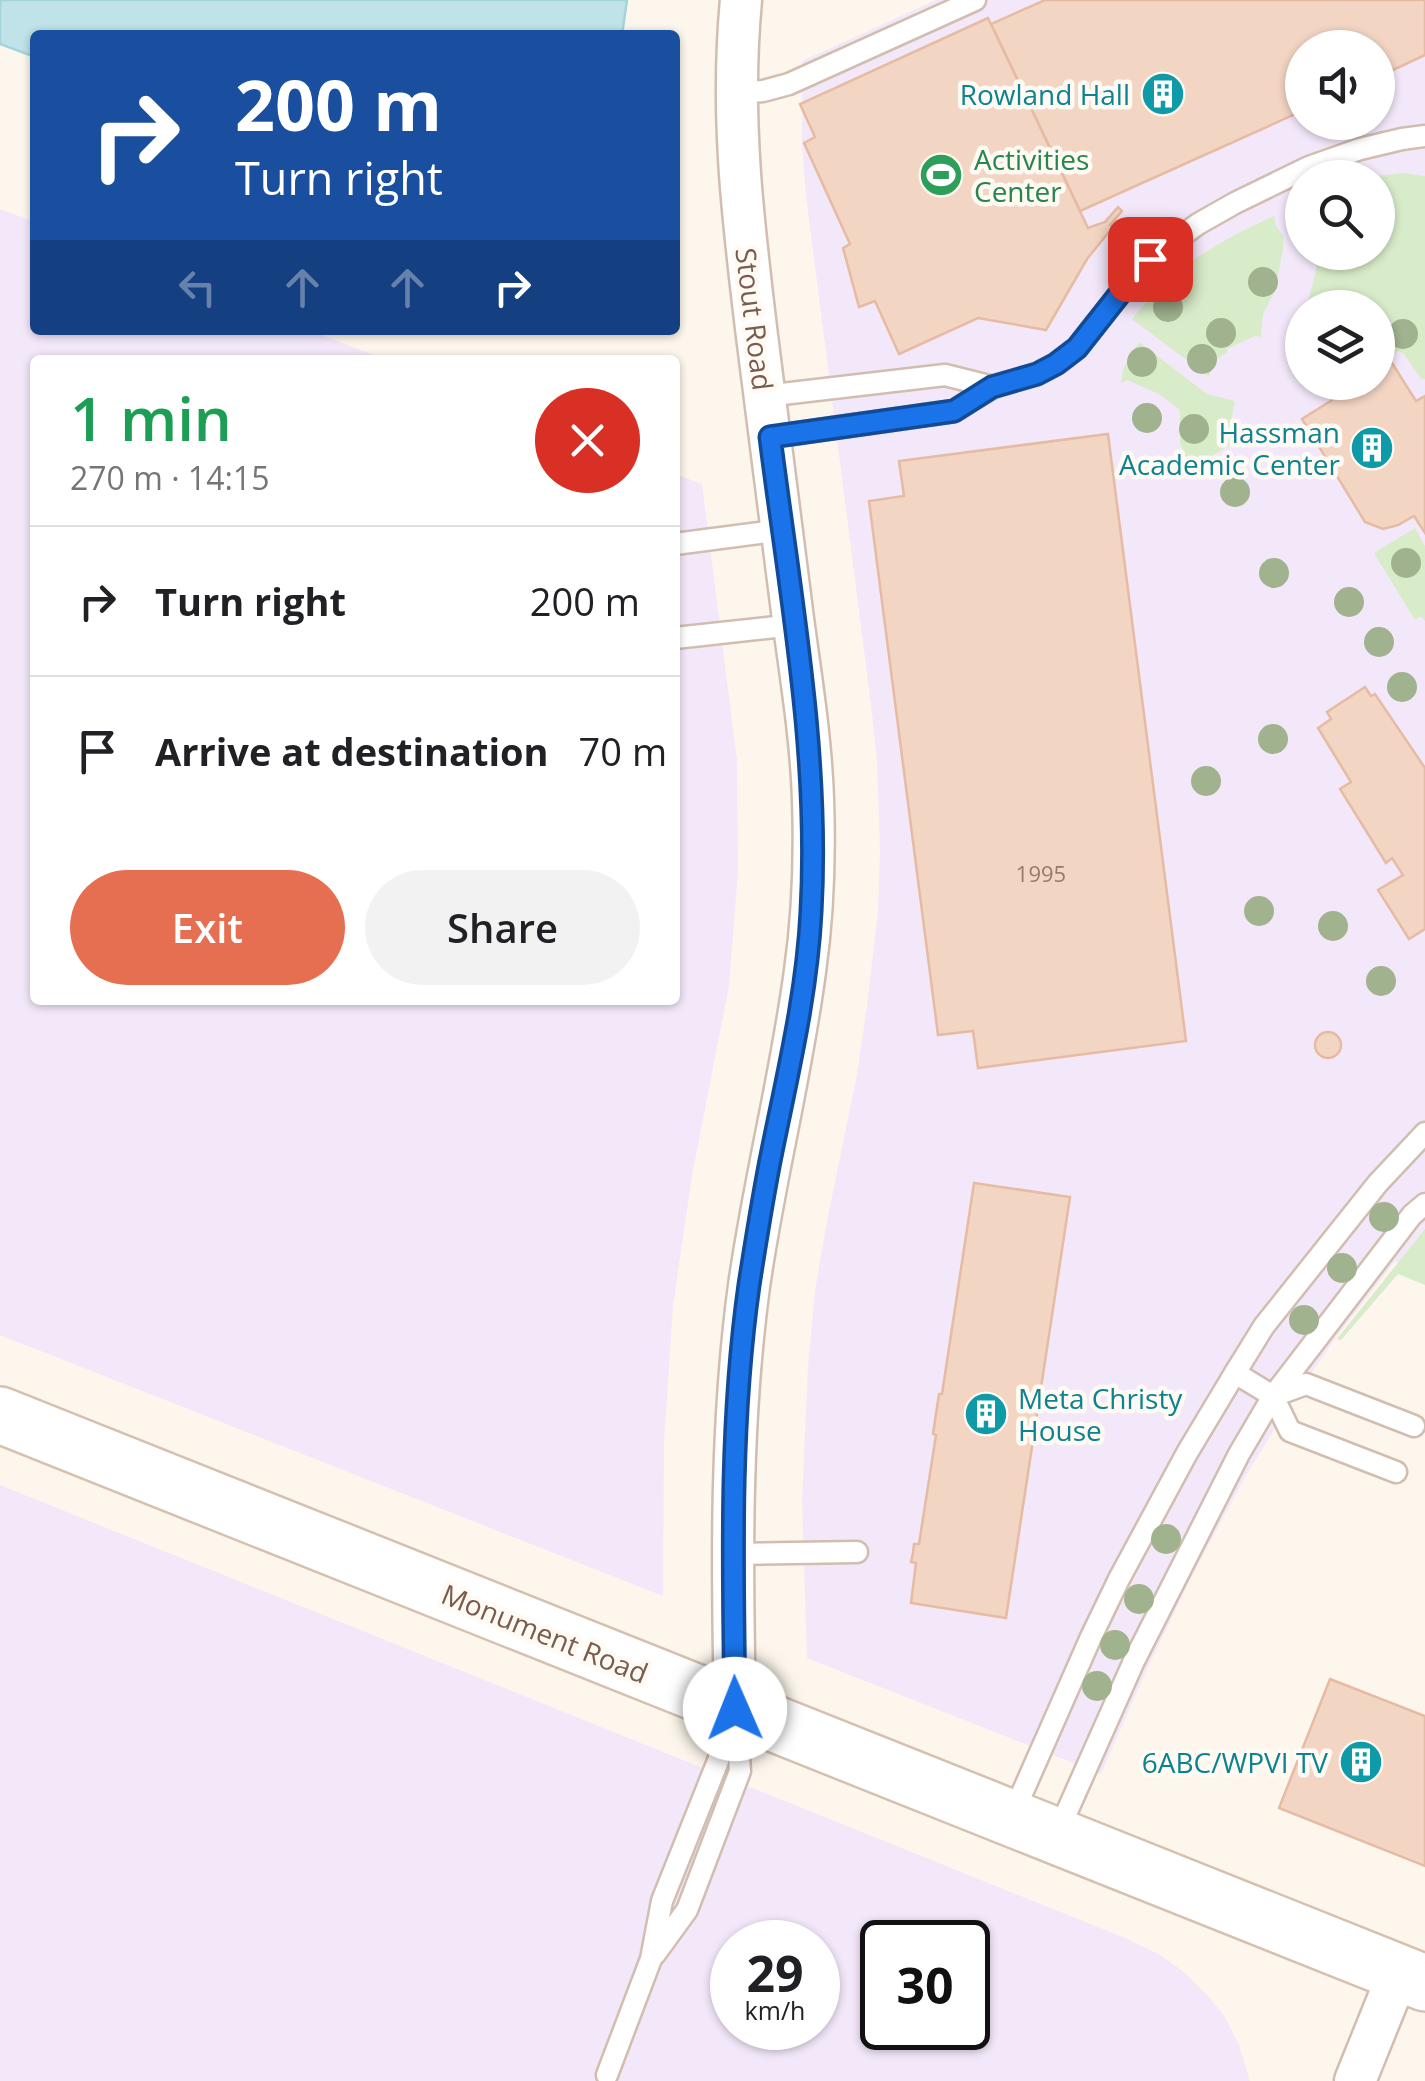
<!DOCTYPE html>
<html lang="en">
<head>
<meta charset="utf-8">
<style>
  :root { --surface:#fff; --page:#f2f2f2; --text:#202124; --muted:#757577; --line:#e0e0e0; --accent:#e76f51 }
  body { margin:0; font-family:"Open Sans",sans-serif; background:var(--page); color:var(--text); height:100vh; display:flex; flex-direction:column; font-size:38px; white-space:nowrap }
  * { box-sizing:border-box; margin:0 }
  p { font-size:32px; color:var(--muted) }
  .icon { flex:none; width:55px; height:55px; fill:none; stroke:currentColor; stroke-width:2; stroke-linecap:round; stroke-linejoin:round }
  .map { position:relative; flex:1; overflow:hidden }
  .side { position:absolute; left:30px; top:355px; width:650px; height:650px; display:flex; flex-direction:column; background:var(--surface); border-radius:10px; box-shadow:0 2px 8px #0004 }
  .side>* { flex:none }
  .top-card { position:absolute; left:30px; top:30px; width:650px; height:305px; border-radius:10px; box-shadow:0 2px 8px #0004; background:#1a4fa0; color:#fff; overflow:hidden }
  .buttons { position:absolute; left:1285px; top:30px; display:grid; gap:20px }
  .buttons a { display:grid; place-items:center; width:110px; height:110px; border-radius:50%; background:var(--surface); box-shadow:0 2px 8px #0004; font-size:50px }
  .speed { position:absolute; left:710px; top:1920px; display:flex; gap:20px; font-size:50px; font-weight:700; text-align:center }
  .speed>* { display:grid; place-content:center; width:130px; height:130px; border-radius:50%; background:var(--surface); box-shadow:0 2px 8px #0004; line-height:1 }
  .speed small { font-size:25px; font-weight:400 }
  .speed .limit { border:5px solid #111; border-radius:15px; background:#fff; color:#111 }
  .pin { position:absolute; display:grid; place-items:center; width:85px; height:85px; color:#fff; margin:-42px; border-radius:20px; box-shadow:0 5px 15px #0006 }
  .me { position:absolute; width:110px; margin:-55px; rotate:359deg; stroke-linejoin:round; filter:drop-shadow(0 0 8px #0008) }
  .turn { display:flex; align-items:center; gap:35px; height:210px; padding:0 40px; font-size:45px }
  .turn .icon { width:130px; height:130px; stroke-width:2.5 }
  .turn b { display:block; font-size:70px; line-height:85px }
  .lanes { display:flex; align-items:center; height:95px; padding:0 40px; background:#0003; justify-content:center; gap:50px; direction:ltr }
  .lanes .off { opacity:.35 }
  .round { display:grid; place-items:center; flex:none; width:105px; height:105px; border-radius:52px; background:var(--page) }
  .head { display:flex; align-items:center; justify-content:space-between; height:170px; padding:0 40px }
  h1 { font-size:60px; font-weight:600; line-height:75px; color:#1e9e55 }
  .action { display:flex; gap:20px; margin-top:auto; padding:20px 40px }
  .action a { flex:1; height:115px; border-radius:60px; background:var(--accent); color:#fff; font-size:40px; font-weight:600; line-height:115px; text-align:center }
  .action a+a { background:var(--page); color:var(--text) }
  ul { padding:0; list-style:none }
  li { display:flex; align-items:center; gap:30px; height:150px; padding:0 40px; border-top:2px solid var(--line) }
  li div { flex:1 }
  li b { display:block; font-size:38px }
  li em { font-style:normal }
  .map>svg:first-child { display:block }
  .education { fill:#f3e8fa; fill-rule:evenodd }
  .green { fill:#d8ecc9 }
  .water { fill:#bfe3e8; stroke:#a5d3da; stroke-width:2.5 }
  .building { fill:#f3d5c3; stroke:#e6bba3; stroke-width:2.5 }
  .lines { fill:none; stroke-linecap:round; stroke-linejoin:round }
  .lane-casing { stroke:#d1beb0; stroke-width:25 }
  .street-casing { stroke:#d1beb0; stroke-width:45 }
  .secondary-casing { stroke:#d6c0b0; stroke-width:60 }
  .lane { stroke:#fff; stroke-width:20 }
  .street { stroke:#fff; stroke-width:40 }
  .secondary { stroke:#fff; stroke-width:55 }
  .tree { fill:#a0b28e }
  .route-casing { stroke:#114b97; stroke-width:25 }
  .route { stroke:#1a73e8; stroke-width:18 }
  .labels { text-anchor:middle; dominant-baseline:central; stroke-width:9; stroke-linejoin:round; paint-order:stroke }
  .number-label { font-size:22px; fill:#987a6a }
  .culture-label { font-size:28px; fill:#0d838f; stroke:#fffaf3; text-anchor:end }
  .leisure-label { font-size:28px; fill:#27864d; stroke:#fffaf3; text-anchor:start }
  .street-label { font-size:28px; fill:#7a5c4d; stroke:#fffaf3 }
</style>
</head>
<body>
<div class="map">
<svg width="1425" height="2081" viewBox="0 0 1425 2081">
  <rect width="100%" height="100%" fill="#fdf6ec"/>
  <g class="education">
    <path d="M936,0H1425V1273L1395,1261L1337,1336L1290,1404L1244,1479L1192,1576L1147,1669L1101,1774L807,1658L802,1501L808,1366L815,1291L826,1226L857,1074L867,1006L878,910L880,851L877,760L871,705L806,196L802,144V61ZM1302,48H1378V122H1302ZM1302,178H1378V252H1302ZM1302,308H1378V382H1302Z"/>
    <polygon points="0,209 35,222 35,330 309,330 386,360 35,360 35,1000 675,1000 675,474 702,484 737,760 738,872 729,986 692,1176 673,1306 664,1443 663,1596 0,1335"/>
    <path d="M0,1485L1125,1938L1160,1955L1184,1972L1209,1997L1225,2017L1239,2045L1250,2081H0ZM732,1942H818V2028H732ZM882,1942H968V2028H882Z"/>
  </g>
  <g class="green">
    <polygon points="1402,173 1425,176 1425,379 1421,379 1404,354 1399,351 1378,363 1378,308 1307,307 1320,253 1378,252 1378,178 1368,177"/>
    <path d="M1274,216L1276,226L1283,236V250L1274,293L1263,314L1261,337L1255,336L1227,349L1228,352L1212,362L1209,377L1132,319C1172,268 1216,242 1274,216Z"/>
    <polygon points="1139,342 1207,394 1235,401 1230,425 1239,440 1185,471 1189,465 1180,443 1180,410 1159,394 1127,380 1121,383 1123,369"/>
    <polygon points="1415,528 1425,546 1425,621 1421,616 1415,620 1374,553"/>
    <polygon points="1425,1229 1425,1285 1398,1274 1341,1340 1337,1339"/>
  </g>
  <polygon class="water" points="0,0 627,0 622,35 35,35 35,57 0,44"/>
  <g class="building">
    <polygon points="1045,0 1425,0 1425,55 1378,77 1378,48 1302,48 1302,111 1080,211 991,24"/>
    <polygon points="988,18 1088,228 1105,222 1118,207 1122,211 1110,225 1113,227 1087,259 1046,330 978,318 899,354 875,301 859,307 843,248 850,244 804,143 815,137 800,104"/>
    <polygon points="1392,363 1416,401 1425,396 1425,533 1414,516 1398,525 1383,529 1365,522 1302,419 1361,382 1378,382 1378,372"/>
    <polygon points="1108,434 1186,1041 978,1068 973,1031 938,1035 869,501 904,496 899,461"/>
    <polygon points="1365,687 1371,696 1375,694 1425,768 1425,929 1409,939 1378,890 1403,875 1392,858 1386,863 1340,789 1351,782 1318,728 1331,719 1327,712"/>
    <circle cx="1328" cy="1045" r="13"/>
    <polygon points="974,1183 1070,1197 1006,1618 911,1603 916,1563 911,1562 913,1553 914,1544 919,1544 936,1435 933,1434 939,1394 942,1394"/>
    <polygon points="1330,1679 1425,1716 1425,1866 1279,1808"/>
  </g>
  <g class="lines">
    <g class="lane-casing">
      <g id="lane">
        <polyline points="735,93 763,91 789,84 975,0"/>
        <polyline points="765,396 945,375 993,387"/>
        <polyline points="770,437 954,411 993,387 1037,374 1056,364 1077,348 1129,282 1150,259 1198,224 1235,203 1309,167 1360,149 1402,139 1425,136"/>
        <polyline points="675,544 782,530"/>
        <polyline points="675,638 794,625"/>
        <polyline points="1235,1373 1273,1396 1290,1431 1396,1472"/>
        <polyline points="1276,1395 1306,1384 1414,1426"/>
        <polyline points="733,1554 857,1552"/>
        <polyline points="1012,1816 1091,1637 1119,1579 1187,1453 1235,1373 1264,1326 1378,1183 1425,1133"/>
        <polyline points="1057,1834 1134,1661 1239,1454 1273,1396 1412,1215 1425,1204"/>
        <polyline points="655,1954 687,1910 740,1771 736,1718"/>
        <polyline points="607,2075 651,1959 662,1901 718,1761 734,1711"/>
      </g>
    </g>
    <g class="street-casing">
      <g id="street">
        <path d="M735,1709C732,1568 730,1426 749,1286C764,1180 791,1077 805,971C813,915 815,856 813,799C811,739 801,678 793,619C781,524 769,430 757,336C743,221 730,116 741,0"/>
        <polyline points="1355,2081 1399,1972"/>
      </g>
    </g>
    <g class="secondary-casing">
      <polyline id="secondary" points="0,1415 1425,1983"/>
    </g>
    <use href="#lane" class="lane"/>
    <use href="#street" class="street"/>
    <use href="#secondary" class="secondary"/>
  </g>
  <g class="tree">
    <circle cx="1263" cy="282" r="15"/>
    <circle cx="1168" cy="307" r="15"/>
    <circle cx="1221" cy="333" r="15"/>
    <circle cx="1403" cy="334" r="15"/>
    <circle cx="1202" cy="359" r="15"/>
    <circle cx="1142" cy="362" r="15"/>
    <circle cx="1147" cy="418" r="15"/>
    <circle cx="1194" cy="429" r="15"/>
    <circle cx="1235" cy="492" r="15"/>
    <circle cx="1406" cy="563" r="15"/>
    <circle cx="1274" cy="573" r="15"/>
    <circle cx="1349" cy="602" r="15"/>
    <circle cx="1379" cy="642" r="15"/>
    <circle cx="1402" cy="687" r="15"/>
    <circle cx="1273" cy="739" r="15"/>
    <circle cx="1206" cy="781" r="15"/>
    <circle cx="1259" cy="911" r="15"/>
    <circle cx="1333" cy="926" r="15"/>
    <circle cx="1381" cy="981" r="15"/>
    <circle cx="1384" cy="1217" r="15"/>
    <circle cx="1342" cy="1268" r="15"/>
    <circle cx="1304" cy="1320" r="15"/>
    <circle cx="1166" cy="1539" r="15"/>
    <circle cx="1139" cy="1599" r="15"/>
    <circle cx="1115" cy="1645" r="15"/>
    <circle cx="1097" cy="1686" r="15"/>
  </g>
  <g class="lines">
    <g class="route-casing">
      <path id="route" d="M735,1709C733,1567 729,1426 749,1285C756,1240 763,1195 772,1151C788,1072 807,993 811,912C820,753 790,595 770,437L954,411L992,387L1037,374L1056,364L1077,348L1129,282L1150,259"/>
    </g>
    <use href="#route" class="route"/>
  </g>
  <defs>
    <g id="building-disc" transform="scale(2.25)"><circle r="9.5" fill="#0f9aa8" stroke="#fffaf3"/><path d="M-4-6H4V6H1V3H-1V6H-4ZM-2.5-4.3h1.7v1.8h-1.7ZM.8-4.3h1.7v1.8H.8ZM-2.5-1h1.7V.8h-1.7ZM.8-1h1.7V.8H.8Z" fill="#fff"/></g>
    <g id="stadium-disc" transform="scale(2.25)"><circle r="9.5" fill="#2e9e5b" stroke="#fffaf3"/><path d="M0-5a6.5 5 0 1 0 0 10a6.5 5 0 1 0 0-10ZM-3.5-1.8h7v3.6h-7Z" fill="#fff"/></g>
  </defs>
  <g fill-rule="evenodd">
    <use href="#building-disc" x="1163" y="94"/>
    <use href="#stadium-disc" x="941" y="175"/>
    <use href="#building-disc" x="1372" y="448"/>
    <use href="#building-disc" x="986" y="1414"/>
    <use href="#building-disc" x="1361" y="1762"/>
  </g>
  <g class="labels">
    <g class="number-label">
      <text x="1041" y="873">1995</text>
    </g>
    <g class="culture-label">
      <text x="1130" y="94">Rowland Hall</text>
      <text x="1340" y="432">Hassman<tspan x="1340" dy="32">Academic Center</tspan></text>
      <text x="1018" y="1398" text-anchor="start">Meta Christy<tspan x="1018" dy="32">House</tspan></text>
      <text x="1328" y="1762">6ABC/WPVI TV</text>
    </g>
    <g class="leisure-label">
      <text x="974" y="159">Activities<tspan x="974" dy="32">Center</tspan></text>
    </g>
    <g class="street-label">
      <text transform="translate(755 319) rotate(83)">Stout Road</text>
      <text transform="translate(545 1633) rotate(22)">Monument Road</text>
    </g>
  </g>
</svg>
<div class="buttons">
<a><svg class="icon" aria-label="sound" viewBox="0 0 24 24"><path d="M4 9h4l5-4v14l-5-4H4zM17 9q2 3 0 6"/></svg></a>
<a><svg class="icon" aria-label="search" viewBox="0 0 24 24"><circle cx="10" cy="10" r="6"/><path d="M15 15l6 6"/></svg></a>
<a><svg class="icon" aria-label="layers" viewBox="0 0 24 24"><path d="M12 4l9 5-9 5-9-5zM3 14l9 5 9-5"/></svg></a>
</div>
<div class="speed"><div>29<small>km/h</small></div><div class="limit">30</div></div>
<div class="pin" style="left:1150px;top:259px;background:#d93025"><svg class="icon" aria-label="arrive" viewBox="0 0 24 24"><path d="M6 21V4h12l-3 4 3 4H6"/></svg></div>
<svg class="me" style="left:735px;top:1709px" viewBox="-20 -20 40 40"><circle r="19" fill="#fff"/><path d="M0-13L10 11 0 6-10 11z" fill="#1a73e8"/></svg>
<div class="top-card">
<div class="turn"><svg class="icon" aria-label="right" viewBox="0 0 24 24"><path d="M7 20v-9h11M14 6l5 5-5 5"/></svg><div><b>200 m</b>Turn right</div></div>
<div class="lanes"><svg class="icon off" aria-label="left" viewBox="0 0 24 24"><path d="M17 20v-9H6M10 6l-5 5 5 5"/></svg><svg class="icon off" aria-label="ahead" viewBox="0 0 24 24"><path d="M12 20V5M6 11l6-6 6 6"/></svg><svg class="icon off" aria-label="ahead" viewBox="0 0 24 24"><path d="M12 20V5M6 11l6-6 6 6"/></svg><svg class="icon" aria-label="right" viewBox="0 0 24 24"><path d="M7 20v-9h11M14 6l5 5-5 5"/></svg></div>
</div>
<section class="side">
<div class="head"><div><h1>1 min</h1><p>270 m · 14:15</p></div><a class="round" style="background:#d93025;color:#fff"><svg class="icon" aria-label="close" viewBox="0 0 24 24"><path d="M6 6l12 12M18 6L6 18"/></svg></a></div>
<ul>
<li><svg class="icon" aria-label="right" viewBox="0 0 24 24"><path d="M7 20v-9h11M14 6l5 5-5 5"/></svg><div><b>Turn right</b></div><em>200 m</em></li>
<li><svg class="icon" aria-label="arrive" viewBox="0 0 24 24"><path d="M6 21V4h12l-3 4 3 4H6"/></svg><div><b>Arrive at destination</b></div><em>70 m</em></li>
</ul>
<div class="action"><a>Exit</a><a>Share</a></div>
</section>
</div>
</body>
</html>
